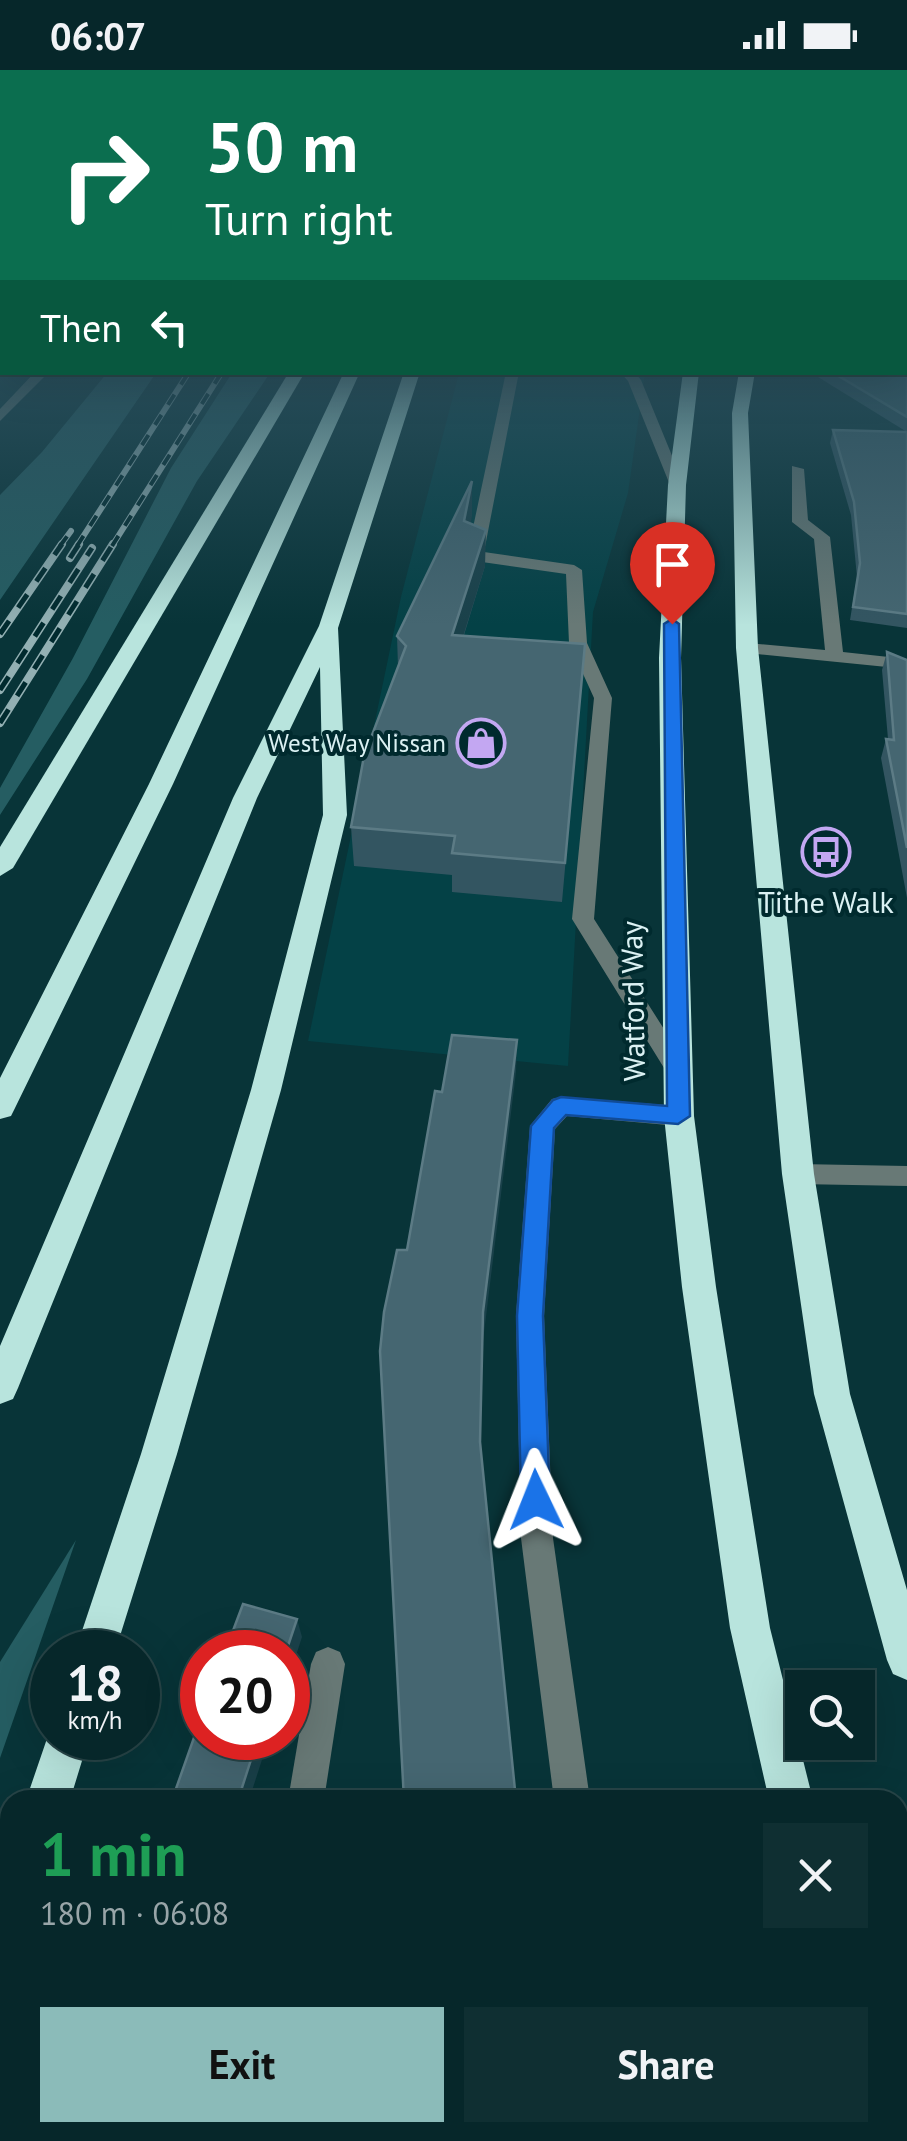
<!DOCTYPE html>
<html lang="en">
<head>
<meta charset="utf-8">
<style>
  :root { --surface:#06272a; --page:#0f2f32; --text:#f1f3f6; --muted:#98a5a8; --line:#274447; --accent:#8bbbb9 }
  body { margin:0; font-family:"PT Sans",sans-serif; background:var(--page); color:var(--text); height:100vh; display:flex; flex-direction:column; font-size:38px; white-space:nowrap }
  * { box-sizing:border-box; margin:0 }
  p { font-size:32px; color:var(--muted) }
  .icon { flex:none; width:55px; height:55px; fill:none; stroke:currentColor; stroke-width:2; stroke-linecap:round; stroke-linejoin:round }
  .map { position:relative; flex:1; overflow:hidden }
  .details { position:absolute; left:0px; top:1720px; width:908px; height:352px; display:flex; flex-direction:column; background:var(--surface); border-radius:30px 30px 0 0; box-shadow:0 10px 40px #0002,0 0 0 2px var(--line) }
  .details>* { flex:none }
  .hud { position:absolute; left:0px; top:0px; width:908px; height:305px; box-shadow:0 10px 40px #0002,0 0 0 2px var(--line); background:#0b6e4f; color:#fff; overflow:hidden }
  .controls { position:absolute; left:785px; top:1600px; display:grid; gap:20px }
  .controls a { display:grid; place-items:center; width:90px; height:90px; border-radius:0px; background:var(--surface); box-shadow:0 10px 40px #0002,0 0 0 2px var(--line); font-size:50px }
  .speed { position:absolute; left:30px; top:1560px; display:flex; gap:20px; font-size:50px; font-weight:700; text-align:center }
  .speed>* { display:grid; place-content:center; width:130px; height:130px; border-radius:50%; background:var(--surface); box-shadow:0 10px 40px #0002,0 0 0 2px var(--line); line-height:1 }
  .speed small { font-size:25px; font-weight:400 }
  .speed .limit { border:15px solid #d22; background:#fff; color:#111 }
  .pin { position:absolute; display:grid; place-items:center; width:85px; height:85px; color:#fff; margin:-102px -42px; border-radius:50% 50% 50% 0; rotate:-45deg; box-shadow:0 0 10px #0007 }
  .pin .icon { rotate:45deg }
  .me { position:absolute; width:110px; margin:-55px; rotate:358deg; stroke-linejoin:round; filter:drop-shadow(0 0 8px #0008) }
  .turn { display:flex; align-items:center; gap:35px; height:210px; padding:0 40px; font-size:45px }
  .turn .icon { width:130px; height:130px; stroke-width:2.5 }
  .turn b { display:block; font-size:70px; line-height:85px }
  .then { display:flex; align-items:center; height:95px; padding:0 40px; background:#0003; gap:20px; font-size:38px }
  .round { display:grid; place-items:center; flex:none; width:105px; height:105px; border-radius:0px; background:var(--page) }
  .overview { display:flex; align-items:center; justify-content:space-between; height:170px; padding:0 40px }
  h1 { font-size:60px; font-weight:600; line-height:75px; color:#1e9e55 }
  .action { display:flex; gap:20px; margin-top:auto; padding:20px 40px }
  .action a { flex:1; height:115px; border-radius:0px; background:var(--accent); color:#111; font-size:40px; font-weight:600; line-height:115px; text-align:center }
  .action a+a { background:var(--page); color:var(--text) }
  .status { display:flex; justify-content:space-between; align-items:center; height:70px; padding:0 50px; background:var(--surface); direction:ltr }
  .status svg { height:28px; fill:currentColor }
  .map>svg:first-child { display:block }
  .built { fill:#044146 }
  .green { fill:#255d62 }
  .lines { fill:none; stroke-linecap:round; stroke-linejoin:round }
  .minor { fill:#687976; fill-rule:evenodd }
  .highway { fill:#b8e4dd; fill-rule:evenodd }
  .rail-far1-casing { stroke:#93b0b3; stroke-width:6 }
  .rail-casing { stroke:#93b0b3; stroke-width:8 }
  .rail-far1 { stroke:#002a2e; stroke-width:4; stroke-dasharray:12; stroke-linecap:butt }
  .rail { stroke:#002a2e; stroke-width:5; stroke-dasharray:16; stroke-linecap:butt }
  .wall { fill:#335561 }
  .shaded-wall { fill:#1a414a }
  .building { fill:#456671; stroke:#5c7b85; stroke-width:2.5 }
  .route { fill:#1a73e8; stroke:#114b97; stroke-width:2.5 }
  .labels { text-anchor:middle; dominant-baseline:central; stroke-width:8; stroke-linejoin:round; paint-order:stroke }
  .far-poi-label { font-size:25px; fill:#dbf1f3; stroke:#002a2e; text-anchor:end }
  .poi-label { font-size:30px; fill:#dbf1f3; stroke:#002a2e }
  .street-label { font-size:30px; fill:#dbf1f3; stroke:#002a2e }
</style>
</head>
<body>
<div class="status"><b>06:07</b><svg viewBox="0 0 49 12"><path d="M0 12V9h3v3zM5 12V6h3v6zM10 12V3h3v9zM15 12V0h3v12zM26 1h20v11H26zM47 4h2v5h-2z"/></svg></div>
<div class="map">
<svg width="907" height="2071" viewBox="0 0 907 2071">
  <rect width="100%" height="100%" fill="#083438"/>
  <polygon class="built" points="459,303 645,303 628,423 593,542 568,996 308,971 401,527"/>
  <g class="green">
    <polygon points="107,303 156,303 0,530 0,425 42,382"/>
    <polygon points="232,303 270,303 197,411 87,609 0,745 0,718 73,588 171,398"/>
    <polygon points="76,1470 0,1688 0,1592"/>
  </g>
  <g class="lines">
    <g class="minor">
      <polygon points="35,302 49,302 0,351 0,339"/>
      <polygon points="506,302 519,302 484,482 574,495 582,500 587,573 612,628 594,849 690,1000 687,1006 669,1006 572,849 594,628 569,573 566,504 475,491 467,486"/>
      <polygon points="620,302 634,302 641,310 684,415 682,418 670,415 628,311"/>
      <polygon points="792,396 804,399 808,450 830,467 843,582 907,589 907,599 747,583 738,578 747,573 825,580 814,469 792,452"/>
      <polygon points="561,1027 679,1036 688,1039 692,1046 688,1053 679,1056 567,1046 555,1059 544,1246 553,1468 590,1730 554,1730 521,1468 516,1246 530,1056 552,1029"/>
      <polygon points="798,1094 907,1096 907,1116 798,1114 789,1111 785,1104 789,1097"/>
      <polygon points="328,1577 340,1582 345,1594 324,1730 288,1730 311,1594 316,1582"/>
    </g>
    <g class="highway">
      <polygon points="289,302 305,302 13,798 0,806 0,777"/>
      <polygon points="344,302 360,302 173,714 15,1038 11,1046 0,1049 0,1008 149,714"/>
      <polygon points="404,302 420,302 338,558 347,745 281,1020 177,1384 115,1582 75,1582 141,1384 251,1020 323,745 320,597 257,728 18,1318 13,1329 0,1334 0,1276 233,728 319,556"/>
      <polygon points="683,302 699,302 686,415 681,588 694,1046 716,1217 770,1558 813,1730 769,1730 730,1558 682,1217 664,1046 659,588 668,415"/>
      <polygon points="739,302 755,302 748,343 758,578 814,1104 850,1324 907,1520 907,1610 893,1604 887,1590 814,1324 782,1104 736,578 732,343"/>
      <polygon points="52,1654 52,1668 89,1668 70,1730 26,1730"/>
      <polygon points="10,1823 10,1896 0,1900 0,1827"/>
      <polygon points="846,2062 896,2062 898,2071 848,2071"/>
    </g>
    <g class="rail-far1-casing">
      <g id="rail-far1">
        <polyline points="60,476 71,461"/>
        <polyline points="77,476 189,302"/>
        <polyline points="112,476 222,302"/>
      </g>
    </g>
    <g class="rail-casing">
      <g id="rail">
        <polyline points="70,488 79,474"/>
        <polyline points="0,564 62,474"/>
        <polyline points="0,620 92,478"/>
        <polyline points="0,653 113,474"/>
      </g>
    </g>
    <use href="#rail-far1" class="rail-far1"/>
    <use href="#rail" class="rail"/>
  </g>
  <g class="wall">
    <polygon points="905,265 907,265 907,306 895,302 905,302"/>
    <polygon points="810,302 890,302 907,307 907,362"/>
    <polygon points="833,360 907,362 907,558 850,550 857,507 851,445 830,373"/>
    <polygon points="472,411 470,454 485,496 464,565 585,574 562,832 452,822 452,805 354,796 351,757 398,597 397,566"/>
    <polygon points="887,582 907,590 907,828 881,688 886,669 888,669 882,600"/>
  </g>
  <g class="shaded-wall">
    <polygon points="0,265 2,265 2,302 0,305"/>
    <polygon points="472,411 472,446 464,487 464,451"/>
    <polygon points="486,460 485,496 452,602 452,565"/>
    <polygon points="517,970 516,1002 483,1271 483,1242"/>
    <polygon points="297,1549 302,1567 288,1610 288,1582 286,1582"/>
    <polygon points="258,1668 269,1668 249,1730 238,1730"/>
    <polygon points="71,2062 86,2062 82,2071 67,2071"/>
  </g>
  <g class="building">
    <rect x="905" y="265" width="2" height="28"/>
    <polygon points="832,302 890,302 907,307 907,347"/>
    <polygon points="833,360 907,362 907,544 853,537 860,493 854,432"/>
    <polygon points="472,411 464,451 486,460 452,565 585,574 565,793 452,783 455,766 351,757 364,686 406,576 397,566"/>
    <polygon points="887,582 907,590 907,778 886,669 894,670"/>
    <polygon points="452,965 517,970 483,1242 480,1372 516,1730 404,1730 380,1281 384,1242 397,1180 407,1180 435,1021 442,1022"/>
    <polygon points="243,1534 297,1549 286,1582 225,1582"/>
    <polygon points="202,1645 202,1668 258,1668 238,1730 172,1730"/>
    <polygon points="10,2042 10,2062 71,2062 67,2071 0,2071 0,2065"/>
  </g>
  <linearGradient id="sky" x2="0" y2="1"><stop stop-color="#041d1f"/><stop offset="0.48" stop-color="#2c505e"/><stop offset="1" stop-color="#2c505e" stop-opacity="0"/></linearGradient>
  <rect width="907" height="555" fill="url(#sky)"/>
  <polygon class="route" points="672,549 679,554 690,1046 678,1054 566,1045 554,1058 543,1246 550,1430 546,1440 536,1444 526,1440 521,1430 517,1246 531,1056 553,1030 561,1027 667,1036 664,554"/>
  <defs>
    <g id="shop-ring" transform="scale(2.5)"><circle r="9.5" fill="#002a2e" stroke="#c3a7f2" stroke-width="1.5"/><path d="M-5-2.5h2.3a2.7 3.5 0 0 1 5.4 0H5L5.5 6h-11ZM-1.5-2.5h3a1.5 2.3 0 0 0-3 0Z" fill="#c3a7f2"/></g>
    <g id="bus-ring" transform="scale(2.5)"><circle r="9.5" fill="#002a2e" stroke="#c3a7f2" stroke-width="1.5"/><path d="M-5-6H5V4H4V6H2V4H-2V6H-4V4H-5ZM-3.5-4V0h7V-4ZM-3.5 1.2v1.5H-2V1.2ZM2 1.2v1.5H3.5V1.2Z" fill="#c3a7f2"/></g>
  </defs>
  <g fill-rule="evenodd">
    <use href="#shop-ring" x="481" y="673"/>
    <use href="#bus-ring" x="826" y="782"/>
  </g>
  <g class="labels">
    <g class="far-poi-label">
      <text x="446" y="673">West Way Nissan</text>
    </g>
    <g class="poi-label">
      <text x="826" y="831">Tithe Walk</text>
    </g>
    <g class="street-label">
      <text transform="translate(632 931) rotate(-91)">Watford Way</text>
    </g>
  </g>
</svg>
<div class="controls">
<a><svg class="icon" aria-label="search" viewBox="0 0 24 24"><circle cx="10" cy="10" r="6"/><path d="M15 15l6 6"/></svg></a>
</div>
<div class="speed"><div>18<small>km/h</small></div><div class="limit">20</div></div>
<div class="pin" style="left:672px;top:554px;background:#d93025"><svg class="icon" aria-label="arrive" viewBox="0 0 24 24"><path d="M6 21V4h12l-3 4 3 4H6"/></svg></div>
<svg class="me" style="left:536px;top:1430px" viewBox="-20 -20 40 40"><path d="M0-17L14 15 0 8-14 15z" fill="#1a73e8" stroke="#fff" stroke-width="4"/></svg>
<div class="hud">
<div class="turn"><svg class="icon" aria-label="right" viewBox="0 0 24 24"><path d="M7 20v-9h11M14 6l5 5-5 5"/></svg><div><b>50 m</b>Turn right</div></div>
<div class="then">Then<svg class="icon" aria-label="left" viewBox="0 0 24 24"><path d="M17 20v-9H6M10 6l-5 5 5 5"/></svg></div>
</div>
<section class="details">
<div class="overview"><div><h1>1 min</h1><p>180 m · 06:08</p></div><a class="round"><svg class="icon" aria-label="close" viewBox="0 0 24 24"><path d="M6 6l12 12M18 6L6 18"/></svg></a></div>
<div class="action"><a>Exit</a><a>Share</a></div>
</section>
</div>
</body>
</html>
